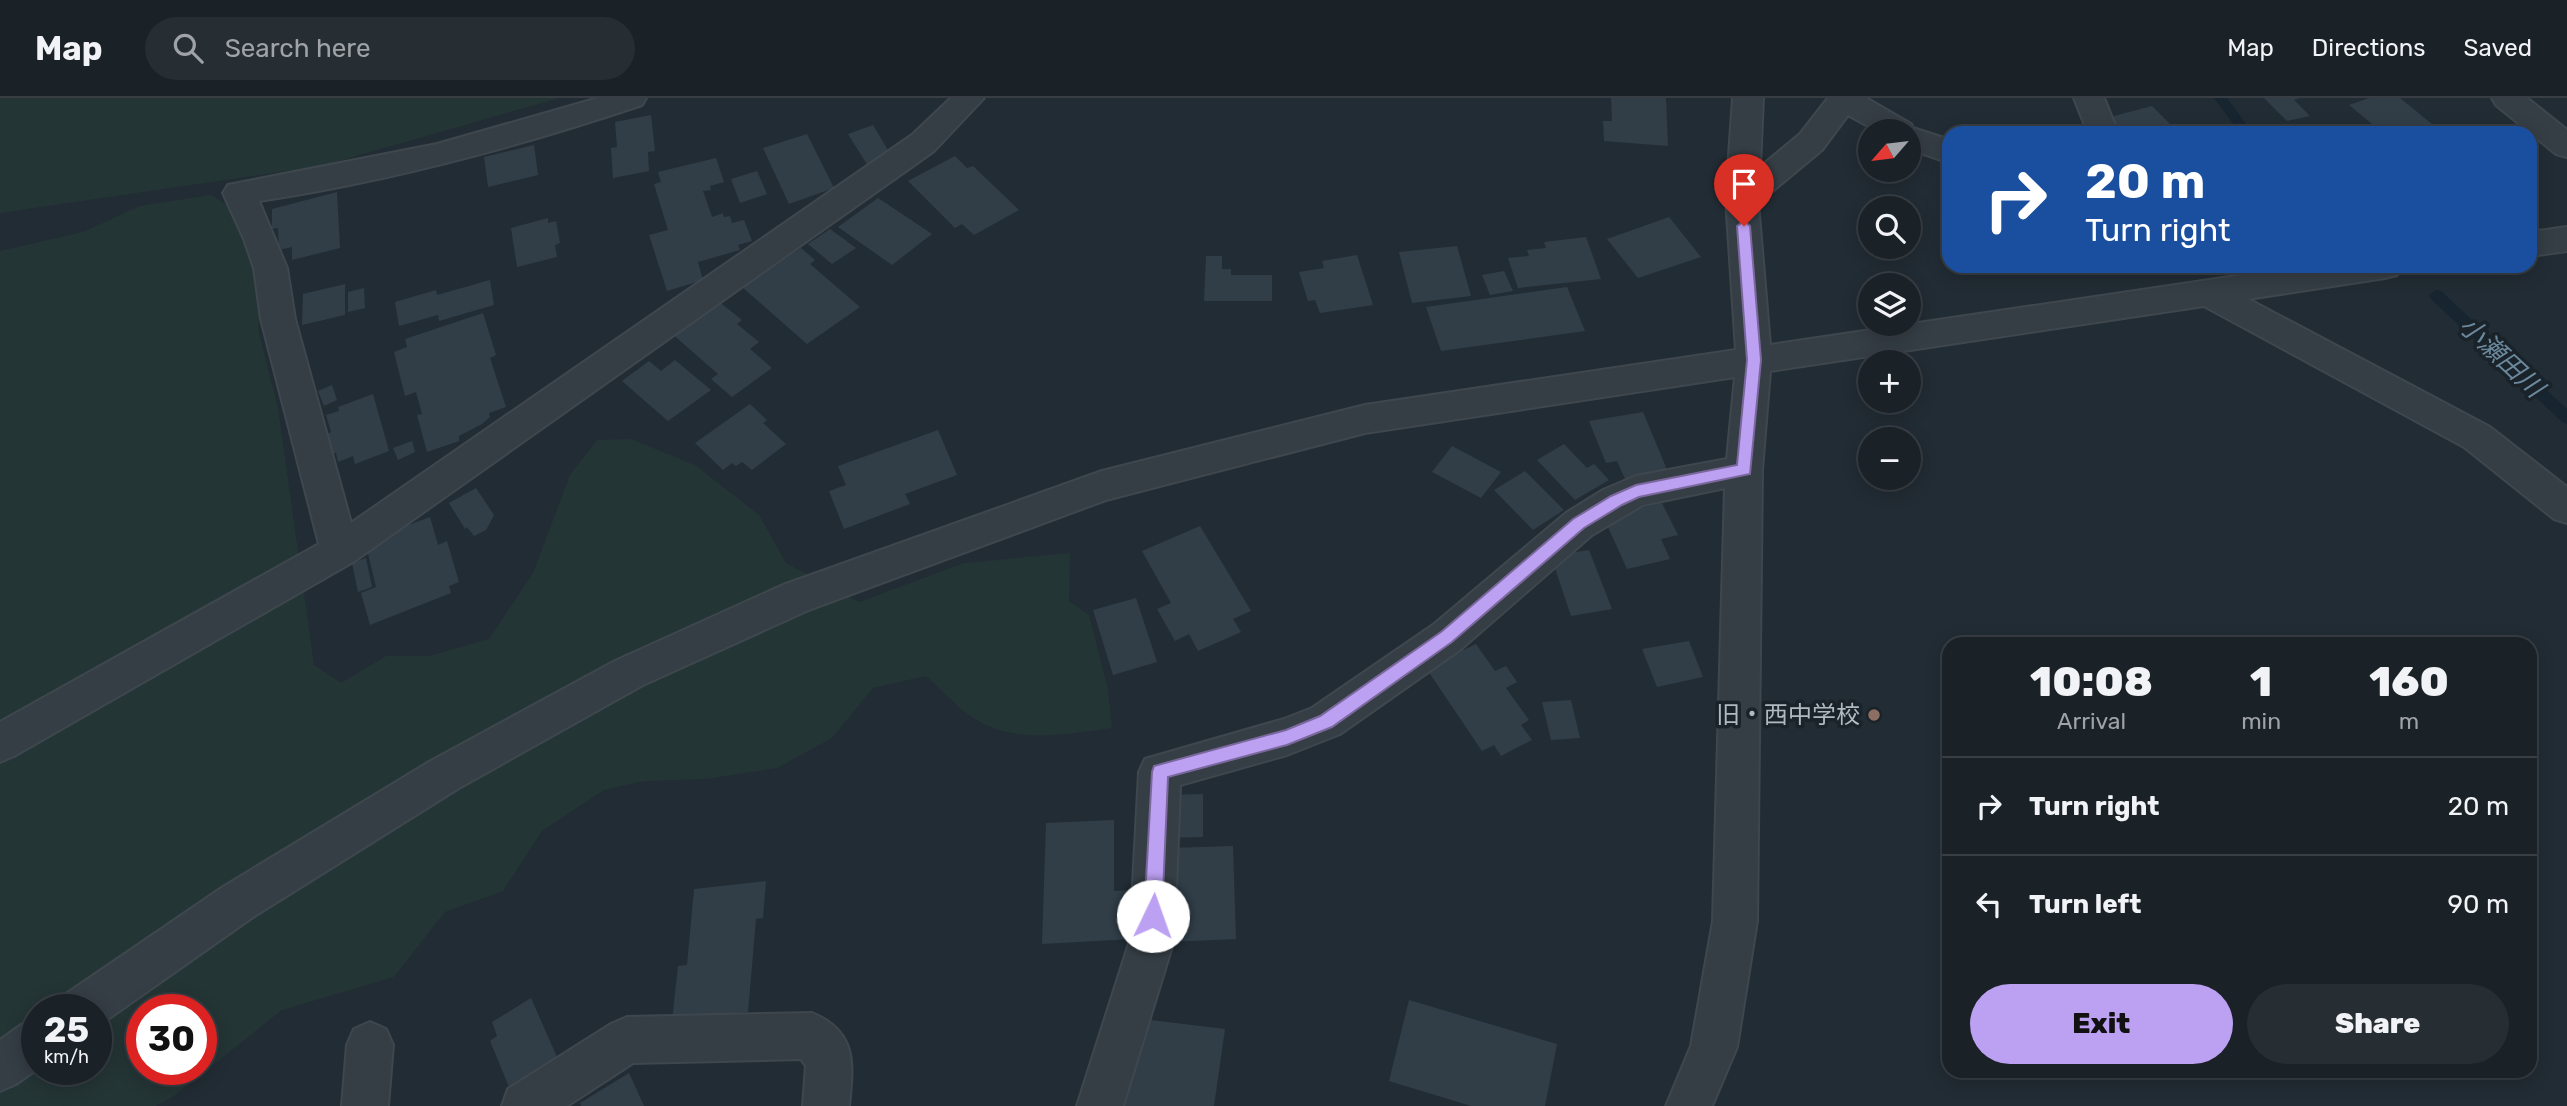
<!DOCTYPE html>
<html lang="en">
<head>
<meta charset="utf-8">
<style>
  :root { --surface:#1a2127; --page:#272e33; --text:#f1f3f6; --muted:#9fa3a7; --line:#383e44; --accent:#bca0f2 }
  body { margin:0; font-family:Rubik,"Noto Sans JP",sans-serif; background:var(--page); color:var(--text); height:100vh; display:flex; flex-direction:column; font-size:26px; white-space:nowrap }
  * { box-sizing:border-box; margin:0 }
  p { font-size:23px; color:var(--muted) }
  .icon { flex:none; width:38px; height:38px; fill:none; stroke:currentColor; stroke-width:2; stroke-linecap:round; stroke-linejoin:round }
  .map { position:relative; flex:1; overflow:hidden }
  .side { position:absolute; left:1942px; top:539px; width:595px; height:441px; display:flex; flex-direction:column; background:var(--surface); border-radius:21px; box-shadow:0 4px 18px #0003,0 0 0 2px var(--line) }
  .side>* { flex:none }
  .hud { position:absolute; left:1942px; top:28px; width:595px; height:147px; border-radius:21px; box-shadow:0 4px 18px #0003,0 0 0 2px var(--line); background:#1a4fa0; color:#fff; overflow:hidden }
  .needle { width:46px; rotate:242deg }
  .buttons { position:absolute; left:1858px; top:21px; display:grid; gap:14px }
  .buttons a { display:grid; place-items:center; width:63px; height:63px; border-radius:50%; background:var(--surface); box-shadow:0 4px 18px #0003,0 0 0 2px var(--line); font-size:35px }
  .speed { position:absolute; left:21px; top:896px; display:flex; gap:14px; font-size:35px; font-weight:700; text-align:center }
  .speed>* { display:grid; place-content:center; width:91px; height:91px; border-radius:50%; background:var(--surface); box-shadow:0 4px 18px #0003,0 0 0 2px var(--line); line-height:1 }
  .speed small { font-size:18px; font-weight:400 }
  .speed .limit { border:10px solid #d22; background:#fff; color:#111 }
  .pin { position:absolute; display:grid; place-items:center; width:60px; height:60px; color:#fff; margin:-72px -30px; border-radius:50% 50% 50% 0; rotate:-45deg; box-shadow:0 0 7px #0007 }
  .pin .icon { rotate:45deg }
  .me { position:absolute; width:77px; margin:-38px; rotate:3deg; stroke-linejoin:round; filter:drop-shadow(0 0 5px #0008) }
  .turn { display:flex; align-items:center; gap:24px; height:147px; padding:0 28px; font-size:32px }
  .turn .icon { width:91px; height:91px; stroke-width:2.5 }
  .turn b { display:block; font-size:49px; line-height:60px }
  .eta { display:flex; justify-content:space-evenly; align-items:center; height:119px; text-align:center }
  .eta b { font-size:42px; font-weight:800; line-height:49px }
  .button { display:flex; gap:14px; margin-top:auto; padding:14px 28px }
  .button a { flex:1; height:80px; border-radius:42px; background:var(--accent); color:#111; font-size:28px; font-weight:800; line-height:80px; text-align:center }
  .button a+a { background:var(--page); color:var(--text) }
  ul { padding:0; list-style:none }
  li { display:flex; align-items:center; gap:21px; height:98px; padding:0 28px; border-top:2px solid var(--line) }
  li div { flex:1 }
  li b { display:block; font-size:26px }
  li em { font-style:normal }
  header { display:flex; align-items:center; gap:42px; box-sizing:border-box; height:98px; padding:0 35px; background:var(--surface); border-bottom:2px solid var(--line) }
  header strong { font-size:33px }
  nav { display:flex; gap:38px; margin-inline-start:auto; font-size:24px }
  .search { width:490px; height:63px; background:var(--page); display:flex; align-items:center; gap:18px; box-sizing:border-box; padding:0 24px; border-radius:38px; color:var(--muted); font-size:26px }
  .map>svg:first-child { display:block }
  .green { fill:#243535; fill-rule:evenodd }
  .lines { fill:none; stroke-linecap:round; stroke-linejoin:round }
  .stream { fill:#172530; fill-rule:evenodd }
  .building { fill:#313e48 }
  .minor-casing { stroke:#3e474e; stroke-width:4 }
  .minor { fill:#353e45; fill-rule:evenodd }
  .route { fill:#bca0f2; stroke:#7a689d; stroke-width:2 }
  .education-dot { fill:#8d6e63; stroke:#1a2329; stroke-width:2.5 }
  .labels { text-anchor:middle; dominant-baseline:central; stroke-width:7; stroke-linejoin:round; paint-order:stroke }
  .poi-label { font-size:24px; fill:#afb9c2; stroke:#1a2329; text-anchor:end }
  .water-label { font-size:26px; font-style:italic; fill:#6b889d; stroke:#1a2329 }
</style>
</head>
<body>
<header>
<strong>Map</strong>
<div class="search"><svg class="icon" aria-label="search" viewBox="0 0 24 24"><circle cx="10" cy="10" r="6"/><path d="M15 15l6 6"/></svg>Search here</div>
<nav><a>Map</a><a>Directions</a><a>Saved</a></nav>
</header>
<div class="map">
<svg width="2567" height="1008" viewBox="0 0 2567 1008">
  <rect width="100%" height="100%" fill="#222c34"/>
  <g class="green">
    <polygon points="0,0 559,0 321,68 0,115"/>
    <path d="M211,97L232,110L248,140L262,192L258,231L278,310L314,567L341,585L386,558H429L489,541L533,475L570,377L597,342L631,341L695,367L759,417L786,465L859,504L964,465L1070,455L1069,503L1089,517L1108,591L1112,630C1065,636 1017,647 975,621C957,610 941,591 926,578L873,590L832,640L777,670L706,681L644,683L604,692L542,733L503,793L445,814L394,879L282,912L174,998L156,1008H0V153L83,134L140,108ZM37,912H96V971H37ZM142,912H201V971H142Z"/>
  </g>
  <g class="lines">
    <g class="stream">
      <polygon points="2214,0 2227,0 2253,35 2240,35"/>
      <polygon points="2436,192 2441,193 2567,311 2567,326 2562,324 2431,201 2429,197"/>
    </g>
  </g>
  <g class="building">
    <polygon points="1611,0 1666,0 1668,48 1604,43 1603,23 1612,23"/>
    <polygon points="2264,0 2300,0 2294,2 2310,18 2287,23"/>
    <polygon points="2369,0 2400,0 2443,35 2383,35 2349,7"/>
    <polygon points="2152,8 2179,35 2121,35 2106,20"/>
    <polygon points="651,17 655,53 648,54 649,73 613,80 611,50 617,49 615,24"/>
    <polygon points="873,27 892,59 868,68 848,36"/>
    <polygon points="807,36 834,90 789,106 763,50"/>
    <polygon points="534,47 538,77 488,89 484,59"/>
    <polygon points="955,58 967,70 973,68 1019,112 974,137 962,126 955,130 908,83"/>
    <polygon points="716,60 724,84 710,88 711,92 703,93 712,119 723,115 724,119 730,118 732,125 744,122 752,143 738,147 740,152 698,164 703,182 667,193 649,137 668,132 654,86 661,84 658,74"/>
    <polygon points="757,73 767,96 740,105 731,81"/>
    <polygon points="337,94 340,150 292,162 292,149 279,152 278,130 272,131 272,111"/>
    <polygon points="878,100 932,136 892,167 838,129"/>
    <polygon points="1669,119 1701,159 1638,180 1607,141"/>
    <polygon points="548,120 548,125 556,123 560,145 555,147 557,159 517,169 511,130"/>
    <polygon points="830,131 856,150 832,166 808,146"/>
    <polygon points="1586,139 1601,181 1518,190 1508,160 1529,158 1527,152 1546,150 1544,144"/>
    <polygon points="1457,148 1471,198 1412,205 1399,154"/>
    <polygon points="801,150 815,162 810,166 860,209 807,246 742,189"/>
    <polygon points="1357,157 1373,207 1320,215 1315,202 1308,203 1299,174 1324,170 1322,163"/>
    <polygon points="1206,158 1222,158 1222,171 1231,171 1231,177 1272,177 1272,203 1204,203"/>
    <polygon points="1504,173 1513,193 1490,197 1482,177"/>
    <polygon points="490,182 494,207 439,223 438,217 399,228 395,204 436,192 437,197"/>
    <polygon points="345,186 345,217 302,227 303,196"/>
    <polygon points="1567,189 1585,233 1441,253 1426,209"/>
    <polygon points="364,190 365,210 348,214 348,194"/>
    <polygon points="717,202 742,222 737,226 759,244 750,251 772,270 732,299 711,281 718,276 670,234"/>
    <polygon points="483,215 496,257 490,260 506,309 489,315 490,319 482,326 459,338 459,343 427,354 417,317 422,316 416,294 405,298 394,254 407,249 405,241"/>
    <polygon points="675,262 711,292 668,323 622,283 649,263 661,273"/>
    <polygon points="332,287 337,302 324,308 318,293"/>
    <polygon points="373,296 389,353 355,366 353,358 338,364 336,355 332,356 327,336 331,334 326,317 339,313 338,309"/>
    <polygon points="750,306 767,322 763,325 786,346 752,372 742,364 736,368 732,365 723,372 695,345"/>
    <polygon points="1643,314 1668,374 1625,381 1617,363 1606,365 1589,323"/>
    <polygon points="938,332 957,377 905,396 910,406 844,431 829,393 846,387 838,368"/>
    <polygon points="412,343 415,354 398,362 393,350"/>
    <polygon points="1564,346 1587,370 1594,366 1609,382 1575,402 1537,362"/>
    <polygon points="1452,348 1501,374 1481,400 1432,374"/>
    <polygon points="1525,373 1564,412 1533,432 1494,392"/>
    <polygon points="476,390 494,417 486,432 474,438 467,429 465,431 449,405"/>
    <polygon points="1662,405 1678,437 1661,441 1670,461 1627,471 1603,418"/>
    <polygon points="430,419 438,447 447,443 459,484 449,488 451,495 370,527 361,495 376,489 365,443"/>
    <polygon points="1200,428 1251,513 1233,521 1241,534 1198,553 1189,536 1175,543 1157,511 1171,505 1142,453"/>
    <polygon points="1589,452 1612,511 1571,518 1551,458"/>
    <polygon points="366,460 372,489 358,494 352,465"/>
    <polygon points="1136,500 1157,564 1113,577 1093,512"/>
    <polygon points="1689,543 1703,579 1657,589 1642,551"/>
    <polygon points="1476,546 1495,573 1506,568 1517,584 1506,590 1529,622 1521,627 1532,642 1501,658 1494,647 1482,653 1426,570"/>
    <polygon points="1571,602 1580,640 1551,642 1542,604"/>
    <polygon points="1203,696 1203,739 1164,740 1165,697"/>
    <polygon points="1114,722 1114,793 1132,792 1132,841 1042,846 1046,725"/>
    <polygon points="1233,748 1236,841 1169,844 1169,750"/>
    <polygon points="766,783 763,820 756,821 748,914 672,923 678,868 687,867 694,791"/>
    <polygon points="531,900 557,959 509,989 490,943 497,938 492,924"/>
    <polygon points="1409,902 1557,946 1545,1008 1471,1008 1389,983"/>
    <polygon points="1134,920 1225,931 1214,1008 1119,1008"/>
    <polygon points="629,975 644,1008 581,1008 580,1005"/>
  </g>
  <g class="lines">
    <g class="minor-casing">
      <g id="minor">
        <path d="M598,0H646L642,7C517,49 390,83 259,103L287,170L295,221L351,425L912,37L951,0H984L934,53L353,464L14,658L0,664V624L319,446L261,221L254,170L244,141L223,95L228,87L437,46Z"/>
        <polygon points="1733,0 1763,0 1760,69 1800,36 1828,0 1866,0 1911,26 1913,30 1950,42 1950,65 1909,51 1909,33 1877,33 1848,17 1822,52 1758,105 1770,247 2303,168 2402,168 2397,177 2385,180 2248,201 2490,329 2567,389 2567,425 2554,421 2464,349 2204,208 1770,273 1762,372 1757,823 1737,949 1712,1008 1666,1008 1691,948 1713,823 1725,390 1643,407 1592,437 1461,551 1340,636 1287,657 1180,687 1174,842 1123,1008 1077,1008 1130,842 1139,674 1145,661 1284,621 1312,610 1433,527 1566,415 1603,392 1636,378 1727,361 1735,279 1365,335 1106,402 811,511 643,587 459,690 253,819 98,928 96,912 60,912 66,896 223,789 429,664 615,563 783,487 1102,373 1365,307 1736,252 1726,101"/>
        <polygon points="2074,0 2104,0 2118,35 2088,35"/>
        <polygon points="2492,0 2527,0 2567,32 2567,59 2556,56 2496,7"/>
        <polygon points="2567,129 2567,153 2530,158 2530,134"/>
        <path d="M812,915C858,934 853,967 849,1008H803L806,968L801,961L633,965L567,1008H502L508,991L611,926L627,919Z"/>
        <polygon points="37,920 37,971 16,986 0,993 0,942 21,927"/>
        <polygon points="370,924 386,931 393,947 388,1008 342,1008 347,947 354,931"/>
      </g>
    </g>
    <use href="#minor" class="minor"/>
  </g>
  <polygon class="route" points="1744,123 1750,128 1761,262 1750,376 1639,399 1622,407 1584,430 1452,544 1332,629 1287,647 1168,679 1162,818 1160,824 1153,827 1147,824 1144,818 1152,674 1154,668 1286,632 1320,618 1441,534 1573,421 1611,398 1636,387 1737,367 1747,262 1737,128"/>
  <circle class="education-dot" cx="1874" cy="617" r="7"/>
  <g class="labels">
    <g class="poi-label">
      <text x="1860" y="617">旧・西中学校</text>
    </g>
    <g class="water-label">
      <text transform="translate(2501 259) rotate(43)">小瀬田川</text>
    </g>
  </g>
</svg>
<div class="buttons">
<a><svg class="needle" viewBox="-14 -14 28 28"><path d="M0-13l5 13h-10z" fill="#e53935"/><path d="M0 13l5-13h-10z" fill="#9fa3a7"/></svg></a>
<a><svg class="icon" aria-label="search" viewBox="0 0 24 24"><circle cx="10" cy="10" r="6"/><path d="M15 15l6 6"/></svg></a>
<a><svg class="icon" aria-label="layers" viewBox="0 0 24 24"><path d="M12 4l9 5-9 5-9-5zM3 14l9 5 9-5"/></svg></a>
<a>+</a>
<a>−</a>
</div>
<div class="speed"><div>25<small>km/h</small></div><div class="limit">30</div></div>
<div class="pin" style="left:1744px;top:128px;background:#d93025"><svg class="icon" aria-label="arrive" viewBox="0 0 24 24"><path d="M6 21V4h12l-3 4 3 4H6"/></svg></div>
<svg class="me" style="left:1153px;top:818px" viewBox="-20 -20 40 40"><circle r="19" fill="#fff"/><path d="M0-13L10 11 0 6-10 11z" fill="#bca0f2"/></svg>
<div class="hud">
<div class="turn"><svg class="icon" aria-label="right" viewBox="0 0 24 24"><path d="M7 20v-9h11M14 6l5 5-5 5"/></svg><div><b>20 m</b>Turn right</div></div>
</div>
<section class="side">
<div class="eta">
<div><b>10:08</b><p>Arrival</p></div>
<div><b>1</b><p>min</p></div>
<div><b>160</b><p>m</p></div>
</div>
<ul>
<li><svg class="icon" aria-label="right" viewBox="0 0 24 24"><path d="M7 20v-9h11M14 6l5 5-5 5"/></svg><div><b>Turn right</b></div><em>20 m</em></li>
<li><svg class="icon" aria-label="left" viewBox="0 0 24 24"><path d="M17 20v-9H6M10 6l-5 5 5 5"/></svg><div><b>Turn left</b></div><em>90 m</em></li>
</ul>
<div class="button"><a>Exit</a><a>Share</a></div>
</section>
</div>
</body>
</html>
